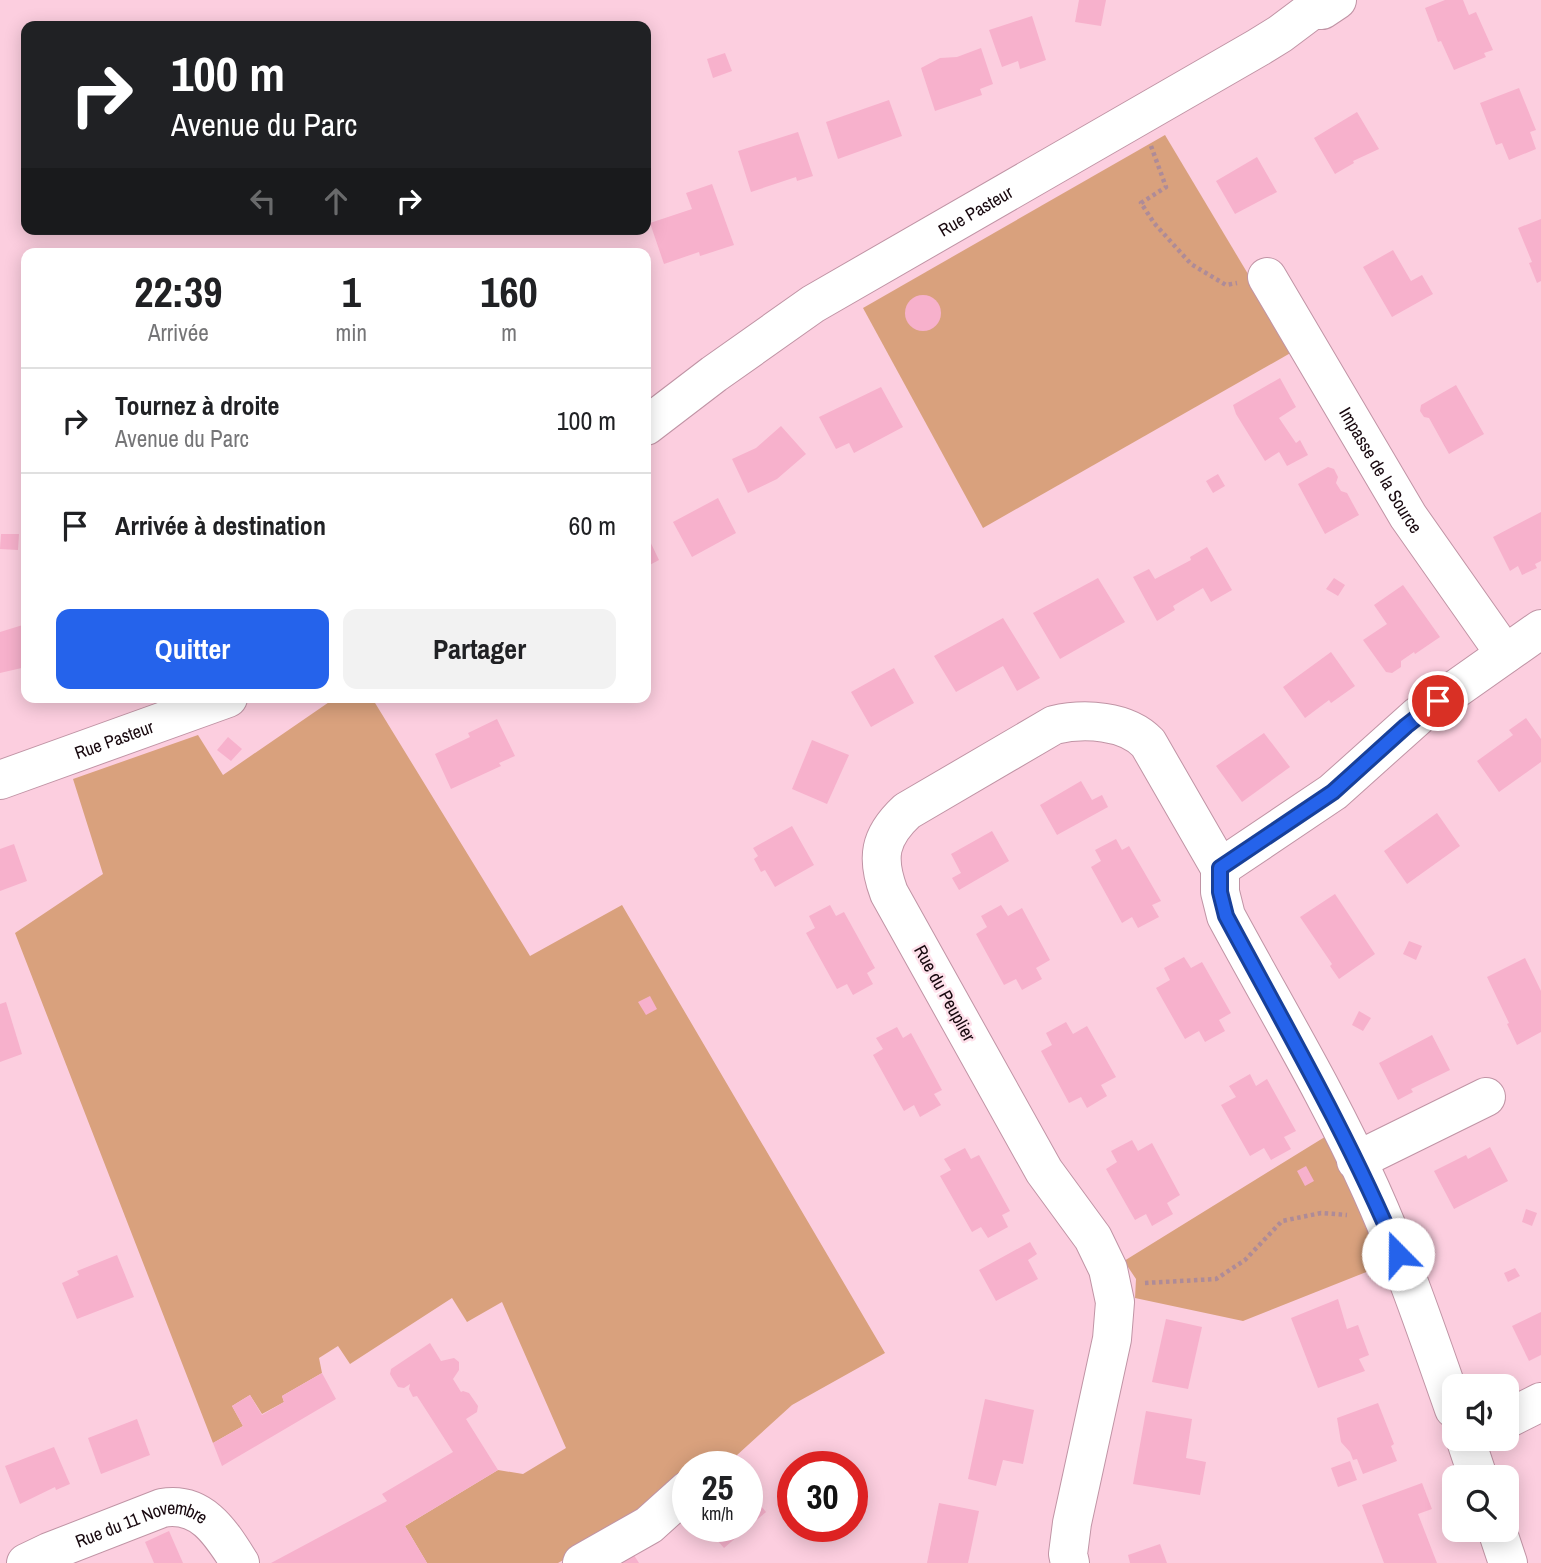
<!DOCTYPE html>
<html lang="fr">
<head>
<meta charset="utf-8">
<style>
  :root { --surface:#fff; --page:#f2f2f2; --text:#202124; --muted:#757577; --line:#e0e0e0; --accent:#2563eb }
  body { margin:0; font-family:"Archivo Narrow",sans-serif; background:var(--page); color:var(--text); height:100vh; display:flex; flex-direction:column; font-size:26px; white-space:nowrap }
  * { box-sizing:border-box; margin:0 }
  p { font-size:23px; color:var(--muted) }
  .icon { flex:none; width:38px; height:38px; fill:none; stroke:currentColor; stroke-width:2; stroke-linecap:round; stroke-linejoin:round }
  .map { position:relative; flex:1; overflow:hidden }
  .sheet { position:absolute; left:21px; top:248px; width:630px; height:455px; display:flex; flex-direction:column; background:var(--surface); border-radius:14px; box-shadow:0 4px 18px #0003 }
  .sheet>* { flex:none }
  .top-card { position:absolute; left:21px; top:21px; width:630px; height:214px; border-radius:14px; box-shadow:0 4px 18px #0003; background:#202124; color:#fff; overflow:hidden }
  .fabs { position:absolute; left:1442px; top:1374px; display:grid; gap:14px }
  .fabs a { display:grid; place-items:center; width:77px; height:77px; border-radius:14px; background:var(--surface); box-shadow:0 4px 18px #0003; font-size:35px }
  .speed { position:absolute; left:672px; top:1451px; display:flex; gap:14px; font-size:35px; font-weight:700; text-align:center }
  .speed>* { display:grid; place-content:center; width:91px; height:91px; border-radius:50%; background:var(--surface); box-shadow:0 4px 18px #0003; line-height:1 }
  .speed small { font-size:18px; font-weight:400 }
  .speed .limit { border:10px solid #d22; background:#fff; color:#111 }
  .pin { position:absolute; display:grid; place-items:center; width:60px; height:60px; color:#fff; margin:-30px; border:4px solid #fff; border-radius:50%; box-shadow:0 2px 7px #0007 }
  .me { position:absolute; width:77px; margin:-38px; rotate:338deg; stroke-linejoin:round; filter:drop-shadow(0 0 5px #0008) }
  .turn { display:flex; align-items:center; gap:24px; height:147px; padding:0 35px; font-size:32px }
  .turn .icon { width:91px; height:91px; stroke-width:2.5 }
  .turn b { display:block; font-size:49px; line-height:60px }
  .lanes { display:flex; align-items:center; height:66px; padding:0 35px; background:#0003; justify-content:center; gap:35px; direction:ltr }
  .lanes .off { opacity:.35 }
  .eta { display:flex; justify-content:space-evenly; align-items:center; height:119px; text-align:center }
  .eta b { font-size:42px; font-weight:800; line-height:49px }
  .action { display:flex; gap:14px; margin-top:auto; padding:14px 35px }
  .action a { flex:1; height:80px; border-radius:14px; background:var(--accent); color:#fff; font-size:28px; font-weight:800; line-height:80px; text-align:center }
  .action a+a { background:var(--page); color:var(--text) }
  ul { padding:0; list-style:none }
  li { display:flex; align-items:center; gap:21px; height:105px; padding:0 35px; border-top:2px solid var(--line) }
  li div { flex:1 }
  li b { display:block; font-size:26px }
  li em { font-style:normal }
  .map>svg:first-child { display:block }
  .green { fill:#d9a17d }
  .building { fill:#f7b1cc }
  .lines { fill:none; stroke-linecap:round; stroke-linejoin:round }
  .minor-casing { stroke:#c094a5; stroke-width:40 }
  .path { stroke:#ae8b98; stroke-width:4.5; stroke-dasharray:3.5 3.5; stroke-linecap:butt }
  .minor { stroke:#fff; stroke-width:38 }
  .route-casing { stroke:#184099; stroke-width:18 }
  .route { stroke:#2563eb; stroke-width:12 }
  .labels { text-anchor:middle; dominant-baseline:central; stroke-width:5; stroke-linejoin:round; paint-order:stroke }
  .street-label { font-size:18px; fill:#18090f; stroke:#fee1eb }
</style>
</head>
<body>
<div class="map">
<svg width="1541" height="1563" viewBox="0 0 1541 1563">
  <rect width="100%" height="100%" fill="#fccedf"/>
  <g class="green">
    <polygon points="1165,135 1294,351 983,528 863,308"/>
    <polygon points="335,698 372,698 530,956 622,905 885,1353 792,1405 725,1466 688,1466 688,1475 644,1514 558,1563 427,1563 405,1526 498,1470 523,1474 566,1448 502,1302 467,1322 452,1298 350,1364 338,1346 319,1358 322,1373 282,1396 284,1402 262,1414 250,1395 232,1406 243,1426 213,1443 15,933 103,874 73,779 198,735 223,775"/>
    <polygon points="1328,1135 1389,1263 1243,1321 1135,1298 1136,1279 1124,1261"/>
  </g>
  <g class="building">
    <polygon points="1079,0 1106,0 1101,26 1075,22"/>
    <polygon points="1445,0 1463,0 1469,15 1476,12 1493,50 1484,53 1486,57 1454,70 1441,41 1438,42 1425,8"/>
    <polygon points="1032,16 1046,60 1020,69 1018,61 1002,67 989,30"/>
    <polygon points="981,48 993,84 980,89 982,95 935,111 921,68 940,58 957,57"/>
    <polygon points="725,53 732,71 713,78 707,59"/>
    <polygon points="1519,88 1536,130 1530,132 1536,149 1509,160 1502,143 1496,145 1480,103"/>
    <polygon points="889,100 902,136 838,159 826,122"/>
    <polygon points="1357,112 1379,149 1353,161 1354,163 1335,174 1314,138"/>
    <polygon points="798,132 813,176 797,181 796,177 751,192 738,151"/>
    <polygon points="1257,157 1277,192 1235,214 1216,181"/>
    <polygon points="712,184 734,245 700,256 699,252 664,264 650,223 692,209 686,193"/>
    <polygon points="1541,219 1541,281 1537,283 1529,263 1532,262 1518,228"/>
    <polygon points="1393,250 1411,281 1422,275 1433,294 1392,317 1363,267"/>
    <circle cx="923" cy="313" r="18"/>
    <polygon points="1280,378 1296,407 1279,418 1296,443 1300,440 1308,455 1287,466 1279,452 1265,461 1236,414 1233,405"/>
    <polygon points="1456,385 1484,434 1449,454 1429,418 1424,417 1420,411 1421,405"/>
    <polygon points="881,387 903,427 854,453 849,443 836,449 819,417"/>
    <polygon points="781,426 806,454 777,479 748,493 732,459 756,448"/>
    <polygon points="1328,467 1334,469 1338,477 1336,483 1341,491 1347,493 1359,515 1325,534 1298,484"/>
    <polygon points="1218,474 1225,486 1213,493 1206,481"/>
    <polygon points="718,498 736,533 692,557 673,522"/>
    <polygon points="1541,512 1541,561 1535,564 1537,568 1522,575 1518,566 1510,571 1493,537"/>
    <polygon points="646,533 659,560 646,567"/>
    <polygon points="1,534 19,534 18,550 0,549"/>
    <polygon points="1207,547 1232,590 1211,602 1203,588 1173,606 1175,610 1157,621 1133,577 1149,569 1155,579 1191,560 1190,557"/>
    <polygon points="1098,578 1125,622 1060,659 1033,613"/>
    <polygon points="1334,578 1345,585 1338,596 1326,589"/>
    <polygon points="1403,585 1440,637 1415,654 1414,652 1401,661 1401,667 1392,673 1386,672 1363,640 1387,624 1374,605"/>
    <polygon points="1003,618 1040,678 1017,691 1003,666 956,692 934,656"/>
    <polygon points="26,624 26,667 0,673 0,632"/>
    <polygon points="1331,652 1355,686 1331,703 1329,700 1305,718 1283,687"/>
    <polygon points="894,668 914,703 871,727 851,692"/>
    <polygon points="1526,718 1541,739 1541,762 1499,792 1477,761 1513,735 1509,730"/>
    <polygon points="497,719 515,756 499,763 501,766 451,789 435,754 470,737 468,733"/>
    <polygon points="1264,733 1290,767 1242,802 1216,766"/>
    <polygon points="228,737 242,749 231,761 217,750"/>
    <polygon points="812,740 849,755 827,804 792,789"/>
    <polygon points="1081,781 1092,800 1102,795 1108,807 1057,835 1040,805"/>
    <polygon points="1437,813 1460,846 1407,884 1384,851"/>
    <polygon points="792,826 814,865 775,887 765,870 761,872 754,859 758,856 753,848"/>
    <polygon points="992,831 1009,861 959,890 952,878 961,873 951,854"/>
    <polygon points="1116,839 1122,850 1129,846 1161,901 1152,905 1159,917 1138,928 1132,917 1122,923 1091,867 1101,861 1095,850"/>
    <polygon points="14,844 27,881 0,891 0,849"/>
    <polygon points="1335,894 1375,954 1339,979 1330,966 1332,964 1300,917"/>
    <polygon points="830,905 836,916 844,912 875,968 867,973 873,984 853,995 847,984 837,989 806,933 815,928 809,916"/>
    <polygon points="1001,905 1008,916 1022,908 1050,960 1036,968 1042,979 1022,990 1016,979 1004,985 976,934 987,927 981,916"/>
    <polygon points="1409,941 1422,946 1416,960 1403,954"/>
    <polygon points="1184,957 1191,968 1202,962 1231,1013 1219,1020 1225,1031 1205,1042 1199,1031 1185,1039 1156,988 1170,980 1164,968"/>
    <polygon points="1525,958 1541,991 1541,1032 1517,1045 1507,1024 1509,1023 1487,977"/>
    <polygon points="650,996 657,1009 646,1015 638,1002"/>
    <polygon points="6,1002 22,1054 0,1062 0,1004"/>
    <polygon points="1359,1011 1371,1018 1363,1031 1352,1025"/>
    <polygon points="1066,1022 1073,1034 1087,1026 1116,1077 1101,1085 1107,1096 1087,1108 1081,1097 1069,1103 1041,1051 1052,1045 1046,1033"/>
    <polygon points="897,1027 903,1038 911,1033 942,1090 934,1094 941,1105 920,1117 914,1105 904,1111 873,1055 883,1049 876,1038"/>
    <polygon points="1432,1035 1450,1070 1411,1089 1413,1092 1398,1100 1379,1063"/>
    <polygon points="1250,1074 1256,1086 1267,1079 1296,1131 1284,1137 1291,1149 1271,1160 1264,1148 1250,1156 1221,1105 1236,1097 1229,1086"/>
    <polygon points="1132,1140 1138,1151 1152,1143 1180,1195 1167,1203 1173,1214 1152,1226 1146,1214 1135,1220 1106,1169 1117,1162 1111,1151"/>
    <polygon points="1490,1147 1508,1181 1454,1209 1434,1171 1466,1155 1468,1159"/>
    <polygon points="965,1148 971,1159 979,1155 1010,1211 1002,1215 1008,1227 988,1238 981,1227 972,1232 940,1176 951,1170 944,1159"/>
    <polygon points="1306,1166 1314,1181 1305,1186 1297,1171"/>
    <polygon points="1526,1209 1537,1213 1532,1226 1522,1222"/>
    <polygon points="1030,1242 1037,1254 1028,1260 1038,1279 996,1301 979,1270"/>
    <polygon points="117,1255 134,1297 77,1319 62,1283 79,1275 77,1271"/>
    <polygon points="1515,1268 1520,1276 1508,1282 1504,1273"/>
    <polygon points="1338,1299 1347,1329 1358,1325 1369,1355 1359,1359 1365,1371 1318,1388 1291,1318"/>
    <polygon points="1541,1312 1541,1355 1529,1361 1512,1326"/>
    <polygon points="1166,1319 1202,1327 1188,1389 1152,1382"/>
    <polygon points="430,1343 441,1361 454,1358 459,1362 459,1370 453,1379 461,1392 463,1391 469,1393 478,1406 477,1412 466,1419 498,1470 405,1526 427,1563 271,1563 387,1501 382,1494 453,1452 417,1396 413,1397 409,1389 410,1384 404,1388 398,1387 390,1374 391,1369"/>
    <polygon points="322,1373 336,1399 222,1466 213,1443 243,1426 232,1406 250,1395 262,1415 284,1402 282,1396"/>
    <polygon points="985,1399 1034,1410 1023,1464 1003,1460 996,1486 968,1479"/>
    <polygon points="1378,1403 1394,1444 1391,1446 1397,1461 1363,1474 1357,1459 1353,1460 1350,1452 1341,1442 1337,1418"/>
    <polygon points="1146,1411 1192,1419 1186,1458 1206,1462 1200,1495 1133,1484"/>
    <polygon points="137,1419 150,1455 101,1474 88,1438"/>
    <polygon points="54,1447 70,1484 56,1490 55,1487 20,1504 5,1466"/>
    <polygon points="1350,1461 1357,1480 1338,1487 1331,1468"/>
    <polygon points="1422,1483 1432,1509 1418,1514 1437,1563 1384,1563 1362,1505"/>
    <polygon points="747,1490 766,1512 724,1548 705,1526 747,1526"/>
    <polygon points="939,1503 979,1511 968,1563 927,1563"/>
    <polygon points="169,1531 183,1563 154,1563 145,1542"/>
    <polygon points="1160,1544 1167,1563 1130,1563 1128,1555"/>
    <polygon points="632,1552 639,1563 613,1563"/>
  </g>
  <g class="lines">
    <g class="minor-casing">
      <g id="minor">
        <path id="s1" d="M1267,277L1408,516L1505,654"/>
        <path id="s2" d="M646,426L714,374L813,304L1259,47L1280,34L1312,10H1322L1337,0"/>
        <path id="s3" d="M0,780L228,698"/>
        <polyline points="1220,868 1333,792 1419,715 1541,629"/>
        <polyline points="1356,1161 1486,1097"/>
        <polyline points="1507,1419 1541,1402"/>
        <polyline points="1465,1438 1478,1477"/>
        <polyline points="1497,1530 1508,1563"/>
        <path id="s4" d="M26,1563L49,1552L162,1508C202,1501 221,1533 240,1563"/>
        <polyline points="582,1563 649,1525 688,1490"/>
        <path d="M1070,1563L1068,1554L1072,1523L1112,1339L1115,1302L1108,1269L1093,1238L1044,1171L889,893C876,858 879,837 907,811L1054,725C1084,718 1126,720 1148,743L1220,868V892L1226,916C1275,1007 1329,1096 1371,1190C1403,1261 1428,1335 1454,1409"/>
      </g>
    </g>
    <g class="path">
      <polyline points="1151,146 1166,187 1141,203 1154,223 1191,264 1226,285 1237,283"/>
      <polyline points="1145,1283 1216,1279 1245,1260 1282,1221 1321,1213 1347,1215"/>
    </g>
    <use href="#minor" class="minor"/>
  </g>
  <g class="lines">
    <g class="route-casing">
      <path id="route" d="M1398,1254C1349,1137 1286,1028 1226,916L1220,892V868L1333,792L1406,726L1438,701"/>
    </g>
    <use href="#route" class="route"/>
  </g>
  <g class="labels">
    <g class="street-label">
      <text stroke="none"><textPath href="#s2" startOffset="394">Rue Pasteur</textPath></text>
      <text stroke="none"><textPath href="#s1" startOffset="224">Impasse de la Source</textPath></text>
      <text stroke="none"><textPath href="#s3" startOffset="121">Rue Pasteur</textPath></text>
      <text transform="translate(945 993) rotate(61)">Rue du Peuplier</text>
      <text stroke="none"><textPath href="#s4" startOffset="124">Rue du 11 Novembre</textPath></text>
    </g>
  </g>
</svg>
<div class="fabs">
<a><svg class="icon" aria-label="sound" viewBox="0 0 24 24"><path d="M4 9h4l5-4v14l-5-4H4zM17 9q2 3 0 6"/></svg></a>
<a><svg class="icon" aria-label="search" viewBox="0 0 24 24"><circle cx="10" cy="10" r="6"/><path d="M15 15l6 6"/></svg></a>
</div>
<div class="speed"><div>25<small>km/h</small></div><div class="limit">30</div></div>
<div class="pin" style="left:1438px;top:701px;background:#d93025"><svg class="icon" aria-label="arrive" viewBox="0 0 24 24"><path d="M6 21V4h12l-3 4 3 4H6"/></svg></div>
<svg class="me" style="left:1398px;top:1254px" viewBox="-20 -20 40 40"><circle r="19" fill="#fff"/><path d="M0-13L10 11 0 6-10 11z" fill="#2563eb"/></svg>
<div class="top-card">
<div class="turn"><svg class="icon" aria-label="right" viewBox="0 0 24 24"><path d="M7 20v-9h11M14 6l5 5-5 5"/></svg><div><b>100 m</b>Avenue du Parc</div></div>
<div class="lanes"><svg class="icon off" aria-label="left" viewBox="0 0 24 24"><path d="M17 20v-9H6M10 6l-5 5 5 5"/></svg><svg class="icon off" aria-label="ahead" viewBox="0 0 24 24"><path d="M12 20V5M6 11l6-6 6 6"/></svg><svg class="icon" aria-label="right" viewBox="0 0 24 24"><path d="M7 20v-9h11M14 6l5 5-5 5"/></svg></div>
</div>
<section class="sheet">
<div class="eta">
<div><b>22:39</b><p>Arrivée</p></div>
<div><b>1</b><p>min</p></div>
<div><b>160</b><p>m</p></div>
</div>
<ul>
<li><svg class="icon" aria-label="right" viewBox="0 0 24 24"><path d="M7 20v-9h11M14 6l5 5-5 5"/></svg><div><b>Tournez à droite</b><p>Avenue du Parc</p></div><em>100 m</em></li>
<li><svg class="icon" aria-label="arrive" viewBox="0 0 24 24"><path d="M6 21V4h12l-3 4 3 4H6"/></svg><div><b>Arrivée à destination</b></div><em>60 m</em></li>
</ul>
<div class="action"><a>Quitter</a><a>Partager</a></div>
</section>
</div>
</body>
</html>
